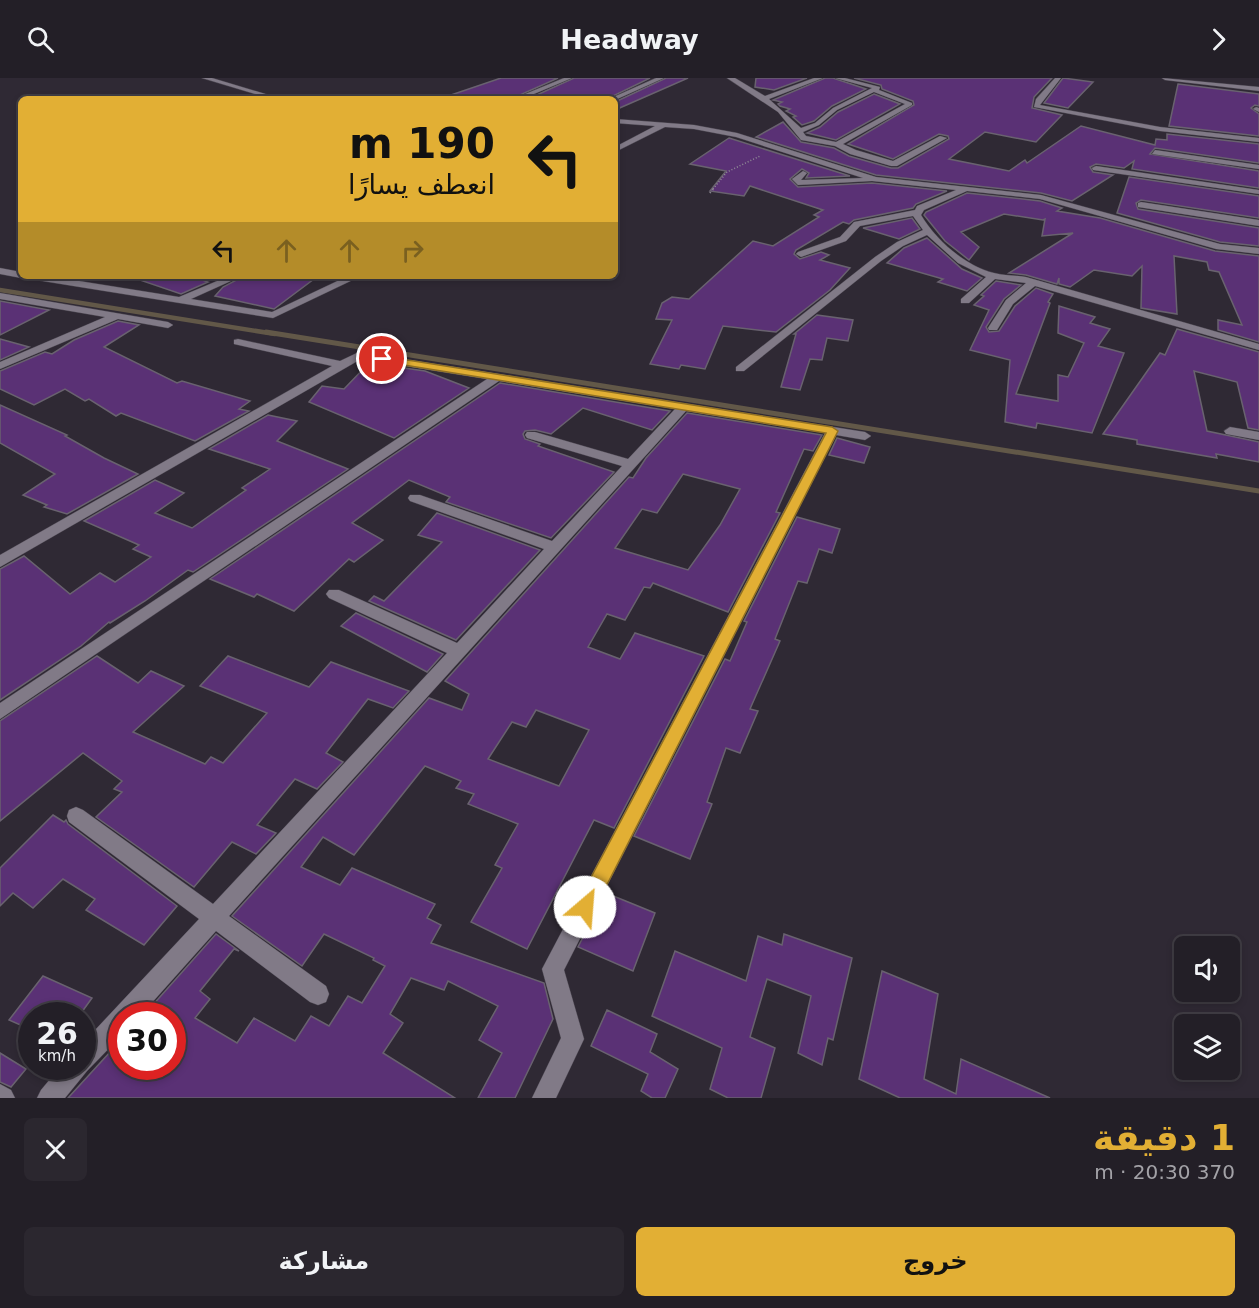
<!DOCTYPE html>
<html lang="ar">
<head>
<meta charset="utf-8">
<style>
  :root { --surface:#231f27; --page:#2b272f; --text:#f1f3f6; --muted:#a3a2a7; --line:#403d44; --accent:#e2af34 }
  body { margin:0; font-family:"DejaVu Sans",Vazirmatn,sans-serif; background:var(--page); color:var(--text); direction:rtl; height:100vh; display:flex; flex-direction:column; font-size:22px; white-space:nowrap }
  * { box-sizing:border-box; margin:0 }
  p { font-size:20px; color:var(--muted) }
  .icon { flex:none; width:33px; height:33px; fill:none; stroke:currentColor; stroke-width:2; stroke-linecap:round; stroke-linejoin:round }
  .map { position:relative; height:1020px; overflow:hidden; direction:ltr }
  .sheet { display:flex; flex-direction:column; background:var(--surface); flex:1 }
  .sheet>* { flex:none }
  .guide { position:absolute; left:18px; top:18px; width:600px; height:183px; border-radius:9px; box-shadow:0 3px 9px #0003,0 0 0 2px var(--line); direction:rtl; background:#e2af34; color:#111; overflow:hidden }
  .controls { position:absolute; left:1174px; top:858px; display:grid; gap:12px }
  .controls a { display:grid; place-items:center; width:66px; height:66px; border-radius:9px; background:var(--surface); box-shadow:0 3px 9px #0003,0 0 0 2px var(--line); font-size:30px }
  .speed { position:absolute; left:18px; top:924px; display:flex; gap:12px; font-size:30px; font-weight:700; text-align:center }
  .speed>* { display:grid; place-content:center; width:78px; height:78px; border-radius:50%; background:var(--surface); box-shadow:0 3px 9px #0003,0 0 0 2px var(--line); line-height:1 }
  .speed small { font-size:15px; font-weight:400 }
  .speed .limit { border:9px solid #d22; background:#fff; color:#111 }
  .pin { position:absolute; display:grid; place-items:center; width:51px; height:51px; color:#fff; margin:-26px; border:3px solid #fff; border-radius:50%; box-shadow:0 2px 6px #0007 }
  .me { position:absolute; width:66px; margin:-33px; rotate:27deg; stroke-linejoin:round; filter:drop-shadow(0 0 4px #0008) }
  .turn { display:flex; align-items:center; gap:21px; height:126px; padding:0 24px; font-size:27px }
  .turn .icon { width:78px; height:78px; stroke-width:2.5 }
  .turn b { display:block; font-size:42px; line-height:51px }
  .lanes { display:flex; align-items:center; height:57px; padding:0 24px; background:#0003; justify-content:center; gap:30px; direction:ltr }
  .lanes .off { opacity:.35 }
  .round { display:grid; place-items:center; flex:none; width:63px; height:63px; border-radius:9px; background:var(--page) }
  .head { display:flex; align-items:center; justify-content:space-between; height:102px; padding:0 24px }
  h1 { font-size:36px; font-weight:700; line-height:45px; color:var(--accent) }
  .primary-button { display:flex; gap:12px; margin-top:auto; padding:12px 24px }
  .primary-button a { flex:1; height:69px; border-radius:9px; background:var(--accent); color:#111; font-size:24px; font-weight:700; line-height:69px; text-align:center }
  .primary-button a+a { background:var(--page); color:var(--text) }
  header { display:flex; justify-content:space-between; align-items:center; height:78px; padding:0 24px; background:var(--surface); font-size:27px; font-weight:700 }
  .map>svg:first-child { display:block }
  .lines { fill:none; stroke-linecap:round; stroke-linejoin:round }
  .stream-far1 { stroke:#625848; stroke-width:4.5 }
  .stream { stroke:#625848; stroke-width:5 }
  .building { fill:#5a3175; stroke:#69626f; stroke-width:1.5; fill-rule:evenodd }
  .minor-casing { stroke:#4a454f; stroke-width:1 }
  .path-far1 { stroke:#928e97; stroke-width:1.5; stroke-dasharray:1 2; stroke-linecap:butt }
  .path { stroke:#928e97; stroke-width:2; stroke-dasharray:1 3; stroke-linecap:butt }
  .minor { fill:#817a87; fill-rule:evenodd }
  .route { fill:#e2af34; stroke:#937222; stroke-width:1.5 }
</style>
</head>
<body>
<header><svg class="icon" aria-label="forward" viewBox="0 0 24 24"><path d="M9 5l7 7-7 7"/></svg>Headway<svg class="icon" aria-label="search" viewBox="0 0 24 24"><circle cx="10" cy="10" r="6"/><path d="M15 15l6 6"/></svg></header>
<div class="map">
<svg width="1259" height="1020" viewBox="0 0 1259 1020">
  <rect width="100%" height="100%" fill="#2f2934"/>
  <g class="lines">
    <polyline class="stream-far1" points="0,212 275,256"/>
    <polyline class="stream" points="266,254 1259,413"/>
  </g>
  <g class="building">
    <polygon points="501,0 558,0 511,21 449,21 448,18"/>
    <polygon points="574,0 650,0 607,21 528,21"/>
    <polygon points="666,0 688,0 615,32 615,24"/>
    <polygon points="756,0 807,0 774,12 755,9"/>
    <polygon points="825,0 833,0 866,11 832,28 814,43 802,47 793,39 796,38 786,33 790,31 780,28 778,26 782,24 773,22"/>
    <polygon points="854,0 1052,0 1034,19 1032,30 1062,37 1036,64 985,54 949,81 1009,93 1025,82 1027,85 1081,48 1155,67 1156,61 1167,62 1167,56 1259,66 1259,85 1155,70 1150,76 1259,93 1259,110 1132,91 1134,83 1124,90 1096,86 1090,89 1093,94 1113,97 1072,123 1041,115 876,97 756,59 783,44 801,64 834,70 849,78 891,90 898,90 949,61 948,58 939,56 893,81 848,66 914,27 913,23 882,11 881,7"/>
    <polygon points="1063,0 1093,4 1068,30 1044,25"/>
    <polygon points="1178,6 1259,16 1259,28 1255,27 1251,30 1259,36 1259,58 1169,48"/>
    <polygon points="874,16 900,26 836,62 807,55 820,49 838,34"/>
    <polygon points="729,60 850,98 806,100 809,95 802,91 790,101 798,109 872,105 947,113 916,126 913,130 854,142 849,146 843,144 796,172 794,176 800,181 821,174 829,177 820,182 850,190 830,212 776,254 723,248 705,291 681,287 679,291 650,286 672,242 656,241 662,225 672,219 689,221 753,163 773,168 819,139 814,137 823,132 750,108 744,118 710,113 726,93 690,86"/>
    <polygon points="1129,99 1259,118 1259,140 1141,122 1136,125 1138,131 1259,150 1259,168 1220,164 1117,135"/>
    <polygon points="967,115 1040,123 1062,130 1057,133 1100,140 1215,173 1259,178 1259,264 1218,252 1218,242 1242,247 1219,194 1209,192 1207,184 1174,178 1177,236 1141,230 1142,188 1132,198 1094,192 1070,209 1059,206 1059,200 1057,206 1026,197 1009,195 1073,155 1042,158 1045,141 1043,142 1004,136 961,154 979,169 969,182 945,163 924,137 926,134"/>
    <polygon points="912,140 920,151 899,161 863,150"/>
    <polygon points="927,160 962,191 982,200 967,213 938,204 943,201 887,185 904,170"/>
    <polygon points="137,198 190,198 208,204 181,216 137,201"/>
    <polygon points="244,198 318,198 274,231 215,218 223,209"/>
    <polygon points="996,203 1021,207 1004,221 986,249 989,254 999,253 1015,228 1036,210 1053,216 1048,224 1050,225 1016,316 1058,323 1058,297 1068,299 1084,265 1058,255 1059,228 1095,239 1090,245 1110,251 1098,268 1124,275 1092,355 1037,345 1036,350 1005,344 1010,282 970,272 989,232 974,227 984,218 981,217"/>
    <polygon points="0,224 0,223 49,232 0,257"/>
    <polygon points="817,237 853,242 848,263 827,260 822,282 810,281 800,312 781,309 796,256 794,256"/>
    <polygon points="118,243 139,247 104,269 177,305 182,303 250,323 239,331 249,333 195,363 121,335 116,338 89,321 85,323 65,311 34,327 0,311 0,293 45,274 52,276 74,262"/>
    <polygon points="1177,251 1259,274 1259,352 1248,350 1237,304 1194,293 1207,353 1259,364 1259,384 1216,376 1217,380 1137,366 1137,362 1103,356 1160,275 1165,277"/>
    <polygon points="0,261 29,269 0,282"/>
    <polygon points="369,285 425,293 469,310 394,360 309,324 322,308 344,311"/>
    <polygon points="500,305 670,333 652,352 583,330 551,356 535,352 525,353 523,356 525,361 540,366 538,368 614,394 551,460 446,424 450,419 409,402 352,445 383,462 354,484 349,481 294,533 257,516 254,519 210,501"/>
    <polygon points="0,327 67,357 65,358 104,380 138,396 67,436 44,429 47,427 23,417 55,396 0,365"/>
    <path d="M687,335L822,357L813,373L804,371L776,434L780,435L728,534L653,505L650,510L644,509L625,542L607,536L588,569L620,581L635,555L704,578L614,750L594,742L527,871L471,844L502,790L495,787L518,746L468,726L474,716L456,710L461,703L425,688L354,777L323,759L301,789L340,807L352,790L435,826L427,840L441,847L431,865L544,905L553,941L515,1020H478L502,975L479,962L498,928L448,903L444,912L411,900L390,936L403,945L383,975L455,1020H68L122,961V988H172V938H143L216,856L239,873L234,871L200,913L210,921L195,940L237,965L254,940L295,963L311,938L329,948L348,918L362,925L385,888L373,882L374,880L324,856L302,888L232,838L429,620L462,632L469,616L445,603L629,399L633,400L646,380ZM683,396L740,411L720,447L688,492L615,470L642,431L657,435ZM536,632L589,652L559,708L488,681L512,644L526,649Z"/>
    <polygon points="268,337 297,343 277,363 348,391 193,494 188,492 145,523 110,545 109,544 81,568 0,622 0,491 24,478 70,516 100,495 115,504 151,479 133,471 139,467 84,443 155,402 184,415 155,435 192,450 246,412 242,410 270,391 209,371"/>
    <polygon points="837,360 870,369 864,385 829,377"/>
    <polygon points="437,435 540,472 456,562 369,523 374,518 384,523 442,464 418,457"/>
    <polygon points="797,439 840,451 832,475 819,471 807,505 798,503 775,561 780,563 750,631 758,633 740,675 726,670 707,724 712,726 690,781 634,758 725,581 730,583 747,544 744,543"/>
    <polygon points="356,535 443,576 427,594 341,548"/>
    <polygon points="97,578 138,605 151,593 184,608 133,654 205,686 211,679 223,685 267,635 200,608 228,578 309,609 331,584 409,613 393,630 368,621 326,675 343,684 317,711 295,701 257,747 276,755 256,776 232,764 194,809 96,739 122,714 114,711 122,703 83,675 0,743 0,643"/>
    <polygon points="53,737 64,744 66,742 68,746 177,828 144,867 86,832 95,821 63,801 33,830 13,815 0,828 0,790"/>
    <polygon points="606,815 655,835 633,893 578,869"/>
    <polygon points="784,856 852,880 833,962 828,960 822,987 798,975 811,918 767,901 750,959 775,970 761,1020 728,1020 710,1011 722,970 652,938 675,873 746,903 758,858 782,867"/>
    <polygon points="882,893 938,916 924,1001 956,1016 961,981 1050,1020 900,1020 859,1001"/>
    <polygon points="43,898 92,920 79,938 32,938 32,952 9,942"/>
    <polygon points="607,932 657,956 650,974 678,991 665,1020 652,1020 641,1013 648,996 591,968"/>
    <polygon points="0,975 26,991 11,1009 0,1004"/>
  </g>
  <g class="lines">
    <g class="minor-casing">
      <g id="minor">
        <polygon points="202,0 212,0 282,21 272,21"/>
        <polygon points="564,0 572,0 522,21 513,21"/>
        <polygon points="656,0 664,0 615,22 609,21"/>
        <path d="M727,0H735L765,18L814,0H823L769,21L801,50L815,45L833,30L872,10L835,0H845L880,9L879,12L912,25V27L843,66L856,72L893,83L940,58L947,60L897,88H891L850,76L835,68L801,62L778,34ZM874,14L905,26L836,64L806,58L803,54L819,47L837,32Z"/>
        <polygon points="1055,0 1061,0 1040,27 1160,49 1259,60 1259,64 1160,53 1034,29 1036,21"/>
        <polygon points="1162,0 1259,9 1259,13 1165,2"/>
        <polygon points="1256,29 1259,30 1259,34 1253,31"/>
        <path d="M615,41L694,47L737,55L876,99L1041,117L1220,166L1259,170V176L1216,171L1040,121L967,113L924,132L921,137C936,162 965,188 994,195C1004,198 1016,197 1026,199L1259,266V272L1035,208L1013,226L997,252H989L988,250L1006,222L1026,205L995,201L969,225H961V221L986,199L958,185L927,157L903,168L881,183L744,293H736V289L875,179L897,164L923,152L913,138L860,148L846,163L801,179L796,176L798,174L840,159L854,144L915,132L917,128L956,112L872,103L798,107L792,101L803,93L807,95L801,102L863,100L736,59L694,51L665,49L615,74V69L655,48L615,45Z"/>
        <polygon points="1155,72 1259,87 1259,91 1152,76"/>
        <polygon points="1096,88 1259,112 1259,116 1093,92 1092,90"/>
        <polygon points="1141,124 1259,142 1259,148 1138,129 1138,125"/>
        <polygon points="0,190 21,194 21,198 25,198 21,200 0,196"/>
        <polygon points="25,198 48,198 179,219 229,198 242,198 191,221 272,234 348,198 361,198 273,240 30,201"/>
        <polygon points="0,215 168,244 173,247 168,250 118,241 0,291 0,284 105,239 0,221"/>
        <polygon points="238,261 340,283 359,274 865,354 871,358 865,362 836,357 564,892 584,961 556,1020 532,1020 561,960 542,891 825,355 686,333 229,838 326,908 329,916 326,924 318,927 310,924 216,853 140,938 122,938 122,957 87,993 65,1020 37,1020 41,1012 61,988 82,988 82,966 199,841 69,744 67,738 69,732 76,729 83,732 213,826 447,575 329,520 326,516 329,512 339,512 457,565 544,471 410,423 408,420 410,417 420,417 552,463 622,388 527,360 525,357 527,354 535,354 628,381 675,331 499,303 0,641 0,625 487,301 361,281 0,489 0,477 332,288 234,266 234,262"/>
        <polygon points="1230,349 1259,354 1259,362 1226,356 1224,353"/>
        <polygon points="0,1006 11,1012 15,1020 0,1020"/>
      </g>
    </g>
    <polyline class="path-far1" points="713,111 727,94 760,78"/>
    <polyline class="path" points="710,115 714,110"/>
    <use href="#minor" class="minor"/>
  </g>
  <polygon class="route" points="382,278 832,349 838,353 592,836 585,838 579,836 576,829 579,822 826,355 379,283 379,279"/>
</svg>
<div class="controls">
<a><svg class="icon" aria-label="sound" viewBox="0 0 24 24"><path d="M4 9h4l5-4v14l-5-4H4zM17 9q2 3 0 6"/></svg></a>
<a><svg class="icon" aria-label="layers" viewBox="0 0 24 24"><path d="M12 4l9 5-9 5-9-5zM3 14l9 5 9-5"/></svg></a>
</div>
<div class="speed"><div>26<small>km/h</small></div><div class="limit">30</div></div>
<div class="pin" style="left:382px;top:281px;background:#d93025"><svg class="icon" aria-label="arrive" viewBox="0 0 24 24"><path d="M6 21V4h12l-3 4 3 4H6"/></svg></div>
<svg class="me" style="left:585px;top:829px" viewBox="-20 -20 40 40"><circle r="19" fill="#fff"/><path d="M0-13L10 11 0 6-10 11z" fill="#e2af34"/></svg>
<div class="guide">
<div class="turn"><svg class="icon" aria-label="left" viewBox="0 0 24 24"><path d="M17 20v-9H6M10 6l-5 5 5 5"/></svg><div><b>190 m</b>انعطف يسارًا</div></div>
<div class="lanes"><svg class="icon" aria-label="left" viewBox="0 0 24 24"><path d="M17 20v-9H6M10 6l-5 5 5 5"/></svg><svg class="icon off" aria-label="ahead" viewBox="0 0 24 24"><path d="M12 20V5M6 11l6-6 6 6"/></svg><svg class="icon off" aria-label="ahead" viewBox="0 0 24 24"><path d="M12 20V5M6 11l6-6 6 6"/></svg><svg class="icon off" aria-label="right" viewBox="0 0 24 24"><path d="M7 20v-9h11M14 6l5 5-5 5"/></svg></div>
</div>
</div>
<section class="sheet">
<div class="head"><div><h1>1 دقيقة</h1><p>370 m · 20:30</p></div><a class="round"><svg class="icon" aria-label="close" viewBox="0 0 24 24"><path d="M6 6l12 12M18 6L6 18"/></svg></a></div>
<div class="primary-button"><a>خروج</a><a>مشاركة</a></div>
</section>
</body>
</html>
